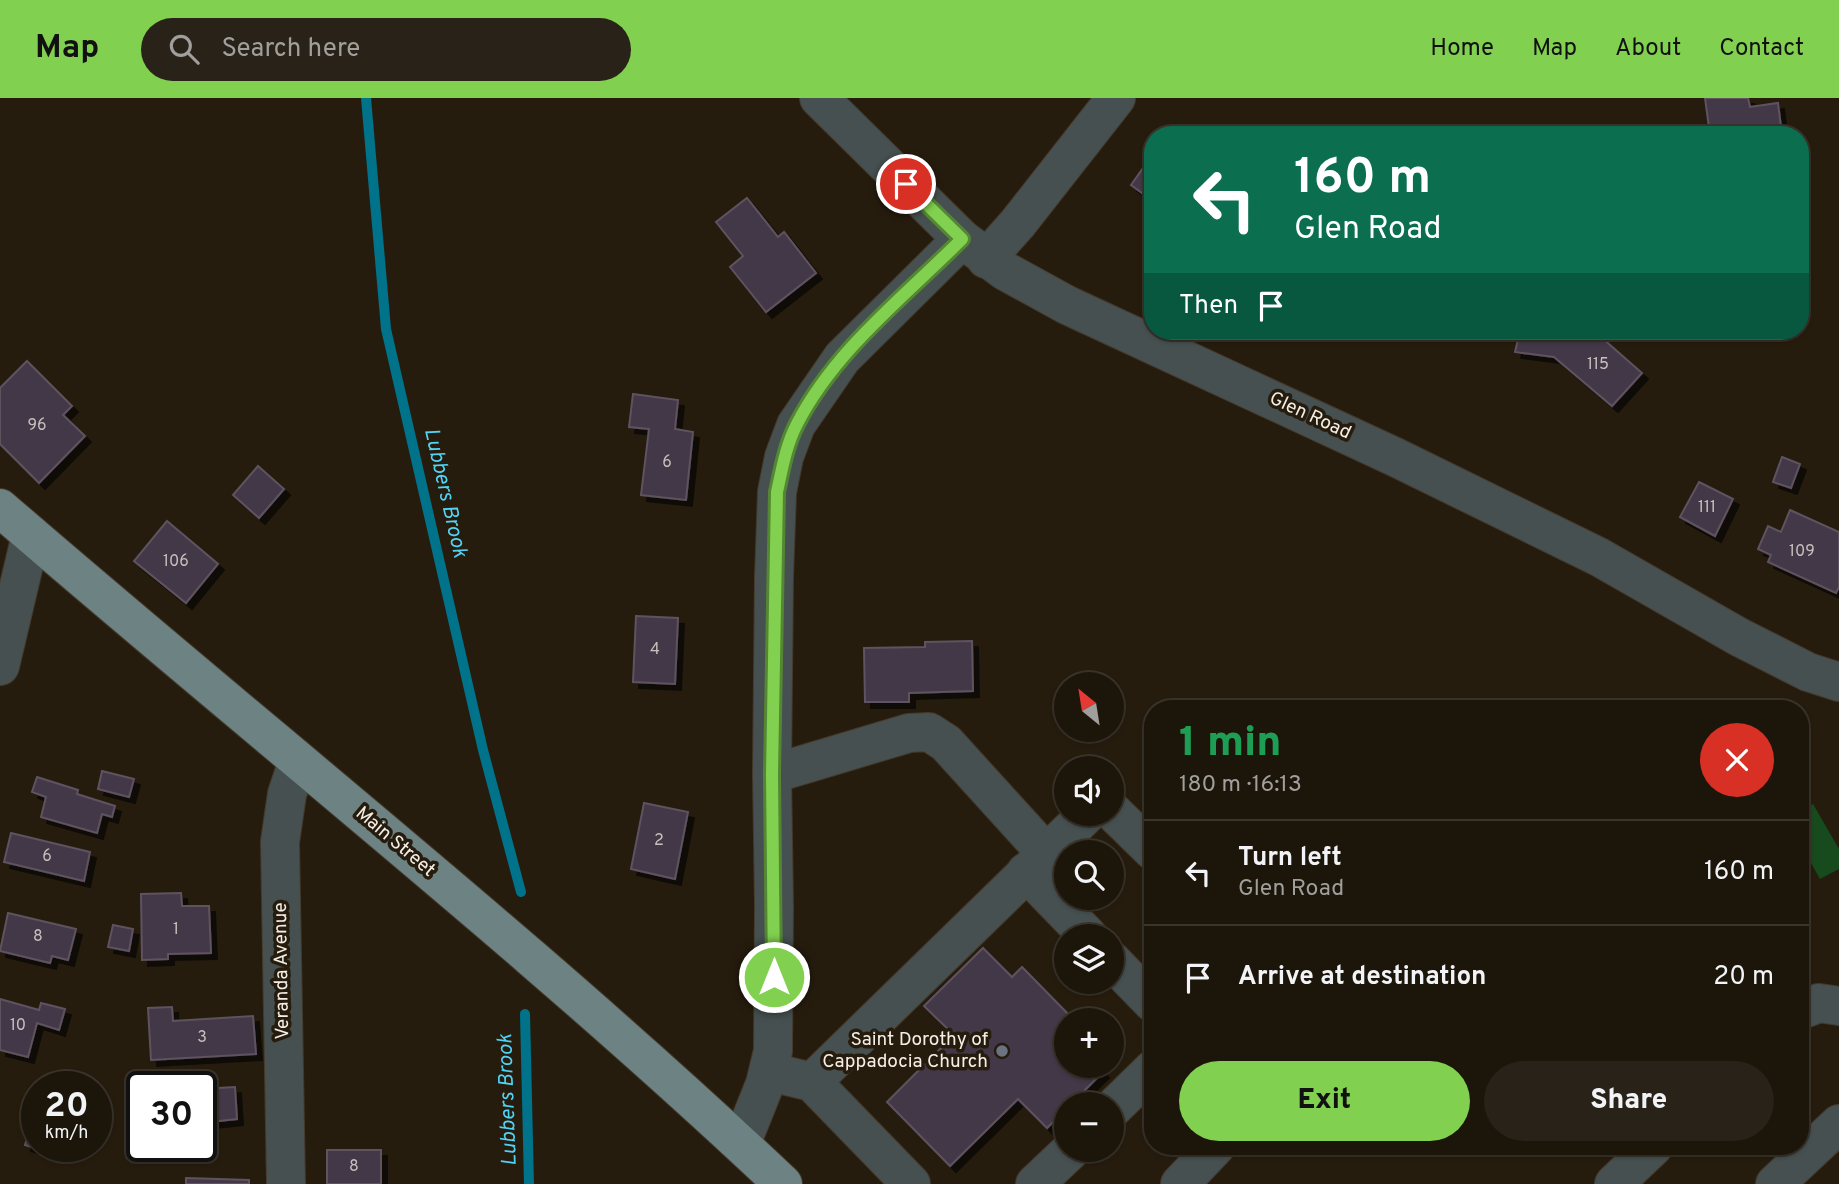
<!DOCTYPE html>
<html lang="en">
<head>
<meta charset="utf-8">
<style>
  :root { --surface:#1c150a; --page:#292218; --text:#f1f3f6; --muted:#a09f9c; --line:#3a342b; --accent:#82d04f }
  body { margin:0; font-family:Overpass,sans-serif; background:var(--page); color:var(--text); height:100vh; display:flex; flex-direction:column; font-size:26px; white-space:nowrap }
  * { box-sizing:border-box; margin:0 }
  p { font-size:23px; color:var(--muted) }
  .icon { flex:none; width:38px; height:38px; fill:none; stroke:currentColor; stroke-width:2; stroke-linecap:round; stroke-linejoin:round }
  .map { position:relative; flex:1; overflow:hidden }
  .drawer { position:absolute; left:1144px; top:602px; width:665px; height:455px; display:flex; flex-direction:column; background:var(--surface); border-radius:28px; box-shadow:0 2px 5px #0004,0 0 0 2px var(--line) }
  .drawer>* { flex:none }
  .hud { position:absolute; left:1144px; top:28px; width:665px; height:214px; border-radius:28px; box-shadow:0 2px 5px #0004,0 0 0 2px var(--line); background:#0b6e4f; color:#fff; overflow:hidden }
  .needle { width:46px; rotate:330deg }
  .fabs { position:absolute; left:1054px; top:574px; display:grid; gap:14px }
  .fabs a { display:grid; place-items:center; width:70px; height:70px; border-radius:50%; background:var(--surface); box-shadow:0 2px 5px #0004,0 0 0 2px var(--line); font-size:35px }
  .speed { position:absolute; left:21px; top:973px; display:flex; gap:14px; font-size:35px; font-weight:700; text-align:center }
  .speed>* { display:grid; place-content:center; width:91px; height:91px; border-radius:50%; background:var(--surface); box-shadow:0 2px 5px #0004,0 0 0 2px var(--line); line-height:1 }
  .speed small { font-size:18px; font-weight:400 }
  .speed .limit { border:4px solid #111; border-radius:10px; background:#fff; color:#111 }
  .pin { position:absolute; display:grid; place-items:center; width:60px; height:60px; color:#fff; margin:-30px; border:4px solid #fff; border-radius:50%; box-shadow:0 2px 7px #0007 }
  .me { position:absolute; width:77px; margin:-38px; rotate:0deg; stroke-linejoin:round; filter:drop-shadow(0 0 5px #0008) }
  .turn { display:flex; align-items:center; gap:24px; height:147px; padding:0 35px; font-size:32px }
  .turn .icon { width:91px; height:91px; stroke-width:2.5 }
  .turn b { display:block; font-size:49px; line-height:60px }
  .then { display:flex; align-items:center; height:66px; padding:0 35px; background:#0003; gap:14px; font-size:26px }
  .round { display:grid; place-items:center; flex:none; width:74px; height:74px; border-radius:37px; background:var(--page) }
  .summary { display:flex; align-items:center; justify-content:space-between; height:119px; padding:0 35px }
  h1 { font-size:42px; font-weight:800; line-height:52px; color:#1e9e55 }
  .button { display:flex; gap:14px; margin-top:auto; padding:14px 35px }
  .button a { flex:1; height:80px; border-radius:42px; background:var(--accent); color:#111; font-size:28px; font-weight:800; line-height:80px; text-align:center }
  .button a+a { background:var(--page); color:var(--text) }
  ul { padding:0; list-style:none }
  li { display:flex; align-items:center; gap:21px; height:105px; padding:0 35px; border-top:2px solid var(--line) }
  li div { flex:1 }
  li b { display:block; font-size:26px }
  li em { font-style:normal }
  header { display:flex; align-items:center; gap:42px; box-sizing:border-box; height:98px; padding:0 35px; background:var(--accent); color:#111 }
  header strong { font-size:33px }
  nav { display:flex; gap:38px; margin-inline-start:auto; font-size:24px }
  .search { width:490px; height:63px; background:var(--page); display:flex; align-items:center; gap:18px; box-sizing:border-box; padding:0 24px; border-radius:38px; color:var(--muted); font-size:26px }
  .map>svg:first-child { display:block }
  .green { fill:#174a1c }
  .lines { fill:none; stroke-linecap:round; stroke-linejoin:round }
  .stream { stroke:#007289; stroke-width:10 }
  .building { fill:#433846; stroke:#5e5261; stroke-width:2; filter:url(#shadow) }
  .minor-casing { stroke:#43392c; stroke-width:40 }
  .major-casing { stroke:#43392c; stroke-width:40 }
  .minor { stroke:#465050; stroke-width:38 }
  .major { stroke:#6d8282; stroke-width:38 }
  .route-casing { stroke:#548733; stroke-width:18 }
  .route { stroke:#82d04f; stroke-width:12 }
  .worship-dot { fill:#6b7280; stroke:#261c0e; stroke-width:2.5 }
  .labels { text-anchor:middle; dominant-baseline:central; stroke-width:7; stroke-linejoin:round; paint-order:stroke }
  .number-label { font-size:16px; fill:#c8c0bd }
  .street-label { font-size:19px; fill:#f5eee5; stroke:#261c0e }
  .poi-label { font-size:19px; fill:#f5eee5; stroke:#261c0e; text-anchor:end }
  .water-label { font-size:21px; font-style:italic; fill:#50d4f6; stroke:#261c0e }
</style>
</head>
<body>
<header>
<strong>Map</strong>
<div class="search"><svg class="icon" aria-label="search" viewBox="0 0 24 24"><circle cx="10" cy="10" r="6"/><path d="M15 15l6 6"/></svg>Search here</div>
<nav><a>Home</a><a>Map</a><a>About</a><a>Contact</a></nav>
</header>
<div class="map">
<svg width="1839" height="1086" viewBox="0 0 1839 1086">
  <defs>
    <filter id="shadow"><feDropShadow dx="6" dy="6" stdDeviation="0" flood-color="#0009"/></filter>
  </defs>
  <rect width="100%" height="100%" fill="#261c0e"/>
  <polygon class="green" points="1813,706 1839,751 1839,771 1820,781 1801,747 1801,713"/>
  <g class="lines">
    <g class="stream">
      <polyline points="366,0 386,231 483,652 521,794"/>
      <polyline points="525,916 529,1086"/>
    </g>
  </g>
  <g class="building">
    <polygon points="1705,0 1748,0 1750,9 1778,5 1782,37 1710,37"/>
    <polygon points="1153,56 1153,103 1131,87"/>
    <polygon points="747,100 778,139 784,134 816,175 766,214 730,169 743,158 716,124"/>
    <polygon points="1520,233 1602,233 1601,239 1642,275 1612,308 1554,259 1515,254"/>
    <polygon points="27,263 72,308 63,317 85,338 39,385 0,346 0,290"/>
    <polygon points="633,296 678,302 675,331 693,334 686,402 641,397 649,331 629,329"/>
    <polygon points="1782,359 1800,366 1791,390 1773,384"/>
    <polygon points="258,368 284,391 259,420 233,397"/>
    <polygon points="1699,384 1733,401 1715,438 1680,419"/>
    <polygon points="1790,412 1839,434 1839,489 1836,495 1768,464 1771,457 1758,451 1768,428 1781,434"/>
    <polygon points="167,423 218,466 186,505 134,463"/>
    <polygon points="636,518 678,520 675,586 633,584"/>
    <polygon points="972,543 973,593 909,595 909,604 865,604 864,550 925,549 925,544"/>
    <polygon points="102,673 134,681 129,699 98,691"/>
    <polygon points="37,679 78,692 77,696 115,708 112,719 102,716 97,735 41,719 46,699 32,694"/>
    <polygon points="644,705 688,714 675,781 631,771"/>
    <polygon points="11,735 90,754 84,783 4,764"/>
    <polygon points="181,795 182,808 209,808 211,855 168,856 168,861 142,862 141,796"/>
    <polygon points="8,815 76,831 68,862 52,858 50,865 0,853"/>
    <polygon points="113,827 133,831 129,853 108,849"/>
    <polygon points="983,850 1012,879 1022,869 1074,922 1066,922 1066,968 1097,968 1103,974 1071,1006 1066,1006 1066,1011 1047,1030 1018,1001 950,1068 887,1004 954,937 924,908"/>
    <polygon points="0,901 39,912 41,905 65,911 59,932 37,925 28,959 0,952"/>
    <polygon points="172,909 173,923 253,918 256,956 151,962 148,910"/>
    <polygon points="235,989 237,1021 201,1025 201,991"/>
    <polygon points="37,1007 37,1048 66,1048 63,1058 25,1047"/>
    <rect x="327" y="1052" width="54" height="34"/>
    <polygon points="186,1080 249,1082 249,1086 186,1086"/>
  </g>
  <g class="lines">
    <g class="minor-casing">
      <g id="minor">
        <polyline points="819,0 962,141 1005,173 1067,207 1395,359 1599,459 1739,539 1808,574 1839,584"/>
        <polyline points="986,161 1018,125 1116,0"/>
        <polyline points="0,568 31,437"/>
        <polyline points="772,676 909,635 929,634 946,645 1046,755"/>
        <polyline points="1111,712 1153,753"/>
        <polyline points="1026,774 1088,838"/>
        <polyline points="1111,862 1153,905"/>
        <polyline points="1801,912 1819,905 1839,908"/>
        <polyline points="787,978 812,984 911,1086"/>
        <polyline points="812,984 1087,716"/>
        <polyline points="1111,1012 1153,971"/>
        <polyline points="741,1046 765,986 773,953 774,808 772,676 774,479 777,394 784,359 796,327 842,260 962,141"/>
        <polyline points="286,1086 280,744 287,696 298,663"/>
        <polyline points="1035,1086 1071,1052"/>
        <polyline points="1180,1086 1216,1048"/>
        <polyline points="1614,1086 1654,1048"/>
        <polyline points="1775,1086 1839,1026"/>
      </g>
    </g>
    <g class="major-casing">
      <path id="major" d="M0,410C261,636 532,849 783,1086"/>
    </g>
    <use href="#minor" class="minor"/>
    <use href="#major" class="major"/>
  </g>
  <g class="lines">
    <g class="route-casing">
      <path id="route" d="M774,879L772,676L777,394C782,371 786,347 797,326C835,252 904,199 962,141L906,86"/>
    </g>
    <use href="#route" class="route"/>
  </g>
  <circle class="worship-dot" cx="1002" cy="953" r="7"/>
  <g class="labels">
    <g class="number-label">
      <text x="1598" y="267">115</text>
      <text x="37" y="328">96</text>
      <text x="667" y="365">6</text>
      <text x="1707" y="410">111</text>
      <text x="1802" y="454">109</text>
      <text x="176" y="464">106</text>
      <text x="655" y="552">4</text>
      <text x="659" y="743">2</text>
      <text x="47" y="759">6</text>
      <text x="176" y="832">1</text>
      <text x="38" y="839">8</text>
      <text x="18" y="928">10</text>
      <text x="202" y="940">3</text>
      <text x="354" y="1069">8</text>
    </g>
    <g class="street-label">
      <text transform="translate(1310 318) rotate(25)">Glen Road</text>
      <text transform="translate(395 744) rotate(40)">Main Street</text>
      <text transform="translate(282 873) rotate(-91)">Veranda Avenue</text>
    </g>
    <g class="poi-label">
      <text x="988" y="942">Saint Dorothy of<tspan x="988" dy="22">Cappadocia Church</tspan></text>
    </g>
    <g class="water-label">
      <text transform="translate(445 395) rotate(77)">Lubbers Brook</text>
      <text transform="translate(508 1002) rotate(-92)">Lubbers Brook</text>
    </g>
  </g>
</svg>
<div class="fabs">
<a><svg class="needle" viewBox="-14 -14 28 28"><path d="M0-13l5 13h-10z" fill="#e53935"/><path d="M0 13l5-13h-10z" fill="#a09f9c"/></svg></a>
<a><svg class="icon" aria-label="sound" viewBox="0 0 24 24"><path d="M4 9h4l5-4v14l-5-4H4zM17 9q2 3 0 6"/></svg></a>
<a><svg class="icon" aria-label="search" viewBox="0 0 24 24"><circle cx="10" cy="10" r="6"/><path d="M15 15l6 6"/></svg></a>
<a><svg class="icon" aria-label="layers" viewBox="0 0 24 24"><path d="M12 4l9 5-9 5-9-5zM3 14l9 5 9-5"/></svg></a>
<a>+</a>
<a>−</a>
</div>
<div class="speed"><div>20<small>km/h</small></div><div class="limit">30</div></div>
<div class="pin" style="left:906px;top:86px;background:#d93025"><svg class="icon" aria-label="arrive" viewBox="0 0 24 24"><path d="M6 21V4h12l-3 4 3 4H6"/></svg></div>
<svg class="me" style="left:774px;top:879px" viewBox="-20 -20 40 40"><circle r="17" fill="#82d04f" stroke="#fff" stroke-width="3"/><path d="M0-11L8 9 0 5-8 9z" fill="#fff"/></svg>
<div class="hud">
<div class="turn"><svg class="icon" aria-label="left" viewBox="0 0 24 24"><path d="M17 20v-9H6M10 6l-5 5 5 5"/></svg><div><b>160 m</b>Glen Road</div></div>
<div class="then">Then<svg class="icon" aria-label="arrive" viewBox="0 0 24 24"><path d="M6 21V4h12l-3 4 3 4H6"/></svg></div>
</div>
<section class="drawer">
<div class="summary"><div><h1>1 min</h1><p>180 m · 16:13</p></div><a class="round" style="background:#d93025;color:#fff"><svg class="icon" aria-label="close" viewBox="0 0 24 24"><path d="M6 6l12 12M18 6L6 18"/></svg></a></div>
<ul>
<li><svg class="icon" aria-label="left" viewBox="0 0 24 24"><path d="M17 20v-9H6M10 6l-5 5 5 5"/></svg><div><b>Turn left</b><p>Glen Road</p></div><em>160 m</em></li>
<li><svg class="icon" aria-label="arrive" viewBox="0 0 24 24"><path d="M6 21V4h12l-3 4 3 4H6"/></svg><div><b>Arrive at destination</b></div><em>20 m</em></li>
</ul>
<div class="button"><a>Exit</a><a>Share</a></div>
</section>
</div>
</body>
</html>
